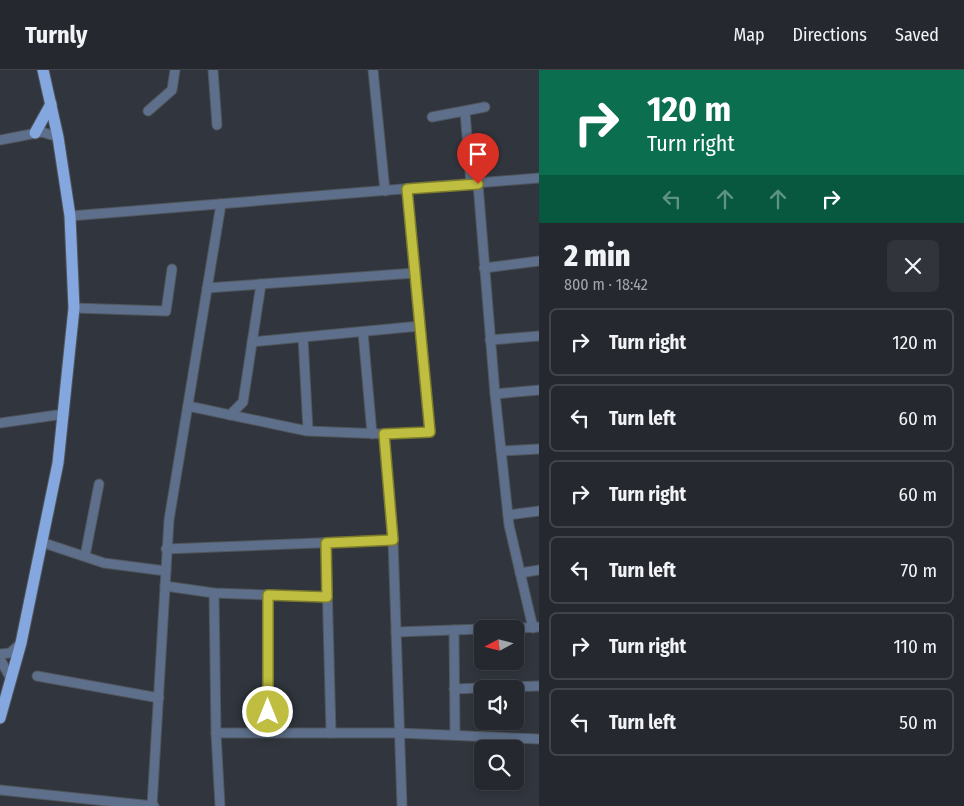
<!DOCTYPE html>
<html lang="en">
<head>
<meta charset="utf-8">
<style>
  :root { --surface:#25282e; --page:#31343a; --text:#f1f3f6; --muted:#a3a6aa; --line:#42444a }
  body { margin:0; font-family:"Fira Sans Condensed",sans-serif; background:var(--page); color:var(--text); height:100vh; display:flex; flex-direction:column; font-size:19px; white-space:nowrap }
  * { box-sizing:border-box; margin:0 }
  p { font-size:16px; color:var(--muted) }
  .icon { flex:none; width:28px; height:28px; fill:none; stroke:currentColor; stroke-width:2; stroke-linecap:round; stroke-linejoin:round }
  .map { position:relative; flex:1; overflow:hidden }
  .sheet { display:flex; flex-direction:column; background:var(--surface); width:425px }
  .sheet>* { flex:none }
  .guide { background:#0b6e4f; color:#fff; overflow:hidden }
  .needle { width:32px; rotate:263deg }
  .buttons { position:absolute; left:474px; top:550px; display:grid; gap:10px }
  .buttons a { display:grid; place-items:center; width:50px; height:50px; border-radius:8px; background:var(--surface); box-shadow:0 2px 8px #0003,0 0 0 1px var(--line); font-size:25px }
  .pin { position:absolute; display:grid; place-items:center; width:42px; height:42px; color:#fff; margin:-51px -21px; border-radius:50% 50% 50% 0; rotate:-45deg; box-shadow:0 0 5px #0007 }
  .pin .icon { rotate:45deg }
  .me { position:absolute; width:55px; margin:-28px; rotate:0deg; stroke-linejoin:round; filter:drop-shadow(0 0 4px #0008) }
  .turn { display:flex; align-items:center; gap:18px; height:105px; padding:0 25px; font-size:22px }
  .turn .icon { width:65px; height:65px; stroke-width:2.5 }
  .turn b { display:block; font-size:35px; line-height:42px }
  .lanes { display:flex; align-items:center; height:48px; padding:0 25px; background:#0003; justify-content:center; gap:25px; direction:ltr }
  .lanes .off { opacity:.35 }
  .round { display:grid; place-items:center; flex:none; width:52px; height:52px; border-radius:8px; background:var(--page) }
  .headline { display:flex; align-items:center; justify-content:space-between; height:85px; padding:0 25px }
  h1 { font-size:30px; font-weight:800; line-height:38px }
  ul { padding:0; list-style:none }
  li { display:flex; align-items:center; gap:15px; height:68px; margin:0 10px 8px; padding:0 15px; border:2px solid var(--line); border-radius:8px }
  li div { flex:1 }
  li b { display:block; font-size:19px }
  li em { font-style:normal }
  header { display:flex; align-items:center; gap:30px; box-sizing:border-box; height:70px; padding:0 25px; background:var(--surface); border-bottom:1px solid var(--line) }
  header strong { font-size:24px }
  nav { display:flex; gap:28px; margin-inline-start:auto; font-size:18px }
  main { display:flex; flex:1; min-height:0 }
  .map>svg:first-child { display:block }
  .lines { fill:none; stroke-linecap:round; stroke-linejoin:round }
  .minor-casing { stroke:#50555c; stroke-width:11 }
  .major-casing { stroke:#50555c; stroke-width:13 }
  .minor { stroke:#5d6f8a; stroke-width:9 }
  .major { stroke:#83a7de; stroke-width:11 }
  .route-casing { stroke:#7c7c2a; stroke-width:12 }
  .route { stroke:#bfbe41; stroke-width:9 }
</style>
</head>
<body>
<header>
<strong>Turnly</strong>
<nav><a>Map</a><a>Directions</a><a>Saved</a></nav>
</header>
<main>
<div class="map">
<svg width="539" height="736" viewBox="0 0 539 736">
  <rect width="100%" height="100%" fill="#31363e"/>
  <g class="lines">
    <g class="minor-casing">
      <g id="minor">
        <polyline points="213,0 217,55"/>
        <polyline points="373,0 385,121"/>
        <polyline points="148,41 172,20 175,0"/>
        <polyline points="465,42 471,114"/>
        <polyline points="432,47 485,37"/>
        <polyline points="0,70 42,62 58,67"/>
        <polyline points="478,114 495,324 509,455 533,558"/>
        <polyline points="70,146 539,108"/>
        <polyline points="484,198 539,191"/>
        <polyline points="207,218 415,203"/>
        <polyline points="74,238 166,241 172,199"/>
        <polyline points="363,262 372,364"/>
        <polyline points="303,268 308,360"/>
        <polyline points="490,270 539,266"/>
        <polyline points="252,272 420,256"/>
        <polyline points="495,324 539,320"/>
        <polyline points="188,336 307,361 384,364 430,362 407,119"/>
        <polyline points="230,345 243,332 261,214"/>
        <polyline points="0,353 64,344"/>
        <polyline points="384,364 393,470 402,736"/>
        <polyline points="501,381 539,379"/>
        <polyline points="508,445 539,441"/>
        <polyline points="41,472 104,493 166,501"/>
        <polyline points="326,473 331,663"/>
        <polyline points="166,479 393,470"/>
        <polyline points="85,486 99,414"/>
        <polyline points="520,503 539,500"/>
        <polyline points="165,516 214,523 327,527"/>
        <polyline points="214,523 216,663 220,736"/>
        <polyline points="504,559 539,557"/>
        <polyline points="454,560 455,665"/>
        <polyline points="396,562 482,559"/>
        <polyline points="0,584 10,583 21,573"/>
        <polyline points="0,589 11,609"/>
        <polyline points="37,606 159,628"/>
        <polyline points="454,619 539,616"/>
        <polyline points="267,662 268,525"/>
        <polyline points="216,663 399,663 539,669"/>
        <polyline points="0,720 154,736"/>
        <polyline points="152,736 169,450 221,134"/>
      </g>
    </g>
    <g class="major-casing">
      <g id="major">
        <polyline points="35,63 51,34"/>
        <polyline points="0,648 21,573 58,393 74,238 70,146 58,67 43,0"/>
      </g>
    </g>
    <use href="#minor" class="minor"/>
    <use href="#major" class="major"/>
  </g>
  <g class="lines">
    <g class="route-casing">
      <polyline id="route" points="268,642 268,525 327,527 326,473 393,470 384,364 430,362 407,119 478,114"/>
    </g>
    <use href="#route" class="route"/>
  </g>
</svg>
<div class="buttons">
<a><svg class="needle" viewBox="-14 -14 28 28"><path d="M0-13l5 13h-10z" fill="#e53935"/><path d="M0 13l5-13h-10z" fill="#a3a6aa"/></svg></a>
<a><svg class="icon" aria-label="sound" viewBox="0 0 24 24"><path d="M4 9h4l5-4v14l-5-4H4zM17 9q2 3 0 6"/></svg></a>
<a><svg class="icon" aria-label="search" viewBox="0 0 24 24"><circle cx="10" cy="10" r="6"/><path d="M15 15l6 6"/></svg></a>
</div>
<div class="pin" style="left:478px;top:114px;background:#d93025"><svg class="icon" aria-label="arrive" viewBox="0 0 24 24"><path d="M6 21V4h12l-3 4 3 4H6"/></svg></div>
<svg class="me" style="left:268px;top:642px" viewBox="-20 -20 40 40"><circle r="17" fill="#bfbe41" stroke="#fff" stroke-width="3"/><path d="M0-11L8 9 0 5-8 9z" fill="#fff"/></svg>
</div>
<section class="sheet">
<div class="guide">
<div class="turn"><svg class="icon" aria-label="right" viewBox="0 0 24 24"><path d="M7 20v-9h11M14 6l5 5-5 5"/></svg><div><b>120 m</b>Turn right</div></div>
<div class="lanes"><svg class="icon off" aria-label="left" viewBox="0 0 24 24"><path d="M17 20v-9H6M10 6l-5 5 5 5"/></svg><svg class="icon off" aria-label="ahead" viewBox="0 0 24 24"><path d="M12 20V5M6 11l6-6 6 6"/></svg><svg class="icon off" aria-label="ahead" viewBox="0 0 24 24"><path d="M12 20V5M6 11l6-6 6 6"/></svg><svg class="icon" aria-label="right" viewBox="0 0 24 24"><path d="M7 20v-9h11M14 6l5 5-5 5"/></svg></div>
</div>
<div class="headline"><div><h1>2 min</h1><p>800 m · 18:42</p></div><a class="round"><svg class="icon" aria-label="close" viewBox="0 0 24 24"><path d="M6 6l12 12M18 6L6 18"/></svg></a></div>
<ul>
<li><svg class="icon" aria-label="right" viewBox="0 0 24 24"><path d="M7 20v-9h11M14 6l5 5-5 5"/></svg><div><b>Turn right</b></div><em>120 m</em></li>
<li><svg class="icon" aria-label="left" viewBox="0 0 24 24"><path d="M17 20v-9H6M10 6l-5 5 5 5"/></svg><div><b>Turn left</b></div><em>60 m</em></li>
<li><svg class="icon" aria-label="right" viewBox="0 0 24 24"><path d="M7 20v-9h11M14 6l5 5-5 5"/></svg><div><b>Turn right</b></div><em>60 m</em></li>
<li><svg class="icon" aria-label="left" viewBox="0 0 24 24"><path d="M17 20v-9H6M10 6l-5 5 5 5"/></svg><div><b>Turn left</b></div><em>70 m</em></li>
<li><svg class="icon" aria-label="right" viewBox="0 0 24 24"><path d="M7 20v-9h11M14 6l5 5-5 5"/></svg><div><b>Turn right</b></div><em>110 m</em></li>
<li><svg class="icon" aria-label="left" viewBox="0 0 24 24"><path d="M17 20v-9H6M10 6l-5 5 5 5"/></svg><div><b>Turn left</b></div><em>50 m</em></li>
</ul>
</section>
</main>
</body>
</html>
